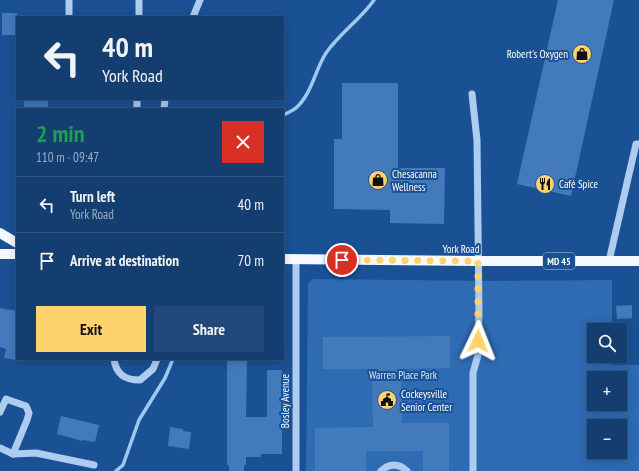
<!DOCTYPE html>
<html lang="en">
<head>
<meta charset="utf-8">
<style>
  :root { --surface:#143d70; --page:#214878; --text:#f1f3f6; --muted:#9daec3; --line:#335683; --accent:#ffd36c }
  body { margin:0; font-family:"PT Sans Narrow",sans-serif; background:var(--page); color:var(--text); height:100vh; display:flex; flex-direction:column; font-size:15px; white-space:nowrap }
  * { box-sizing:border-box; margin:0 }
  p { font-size:13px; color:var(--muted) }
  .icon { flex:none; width:22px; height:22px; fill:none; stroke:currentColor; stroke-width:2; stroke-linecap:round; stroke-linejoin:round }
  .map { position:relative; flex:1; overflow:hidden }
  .side { position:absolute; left:16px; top:108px; width:268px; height:252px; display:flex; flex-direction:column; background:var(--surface); border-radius:0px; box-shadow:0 2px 10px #0003,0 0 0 1px var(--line) }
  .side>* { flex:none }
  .guide { position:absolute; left:16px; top:16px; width:268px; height:84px; border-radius:0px; box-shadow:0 2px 10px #0003,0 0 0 1px var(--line); background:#143d70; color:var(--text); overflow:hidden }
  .fabs { position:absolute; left:587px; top:323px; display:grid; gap:8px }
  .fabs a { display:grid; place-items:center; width:40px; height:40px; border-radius:0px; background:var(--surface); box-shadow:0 2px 10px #0003,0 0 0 1px var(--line); font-size:20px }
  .pin { position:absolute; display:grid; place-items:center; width:34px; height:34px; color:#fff; margin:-17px; border:2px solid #fff; border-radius:50%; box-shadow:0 1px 4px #0007 }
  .me { position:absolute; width:44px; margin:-22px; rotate:2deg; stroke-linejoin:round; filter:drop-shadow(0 0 3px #0008) }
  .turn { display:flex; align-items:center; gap:14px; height:84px; padding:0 20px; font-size:18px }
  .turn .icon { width:52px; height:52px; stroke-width:2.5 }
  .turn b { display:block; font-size:28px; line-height:34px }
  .round { display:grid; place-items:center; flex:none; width:42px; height:42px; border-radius:0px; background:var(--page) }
  .overview { display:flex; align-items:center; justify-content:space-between; height:68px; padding:0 20px }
  h1 { font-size:24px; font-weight:800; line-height:30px; color:#1e9e55 }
  .cta { display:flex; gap:8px; margin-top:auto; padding:8px 20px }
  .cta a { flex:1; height:46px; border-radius:0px; background:var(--accent); color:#111; font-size:16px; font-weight:800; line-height:46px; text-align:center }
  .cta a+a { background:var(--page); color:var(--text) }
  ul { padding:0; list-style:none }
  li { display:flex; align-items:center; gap:12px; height:56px; padding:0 20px; border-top:1px solid var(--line) }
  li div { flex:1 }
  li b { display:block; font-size:15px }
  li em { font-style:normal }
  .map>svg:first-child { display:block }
  .green { fill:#2e6bb3; fill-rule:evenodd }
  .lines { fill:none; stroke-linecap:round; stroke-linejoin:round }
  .stream { stroke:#a0c7f2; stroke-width:3.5 }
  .building { fill:#437abc }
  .minor { stroke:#adccf0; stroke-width:7 }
  .major { stroke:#f6f9ff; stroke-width:10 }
  .route { stroke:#ffd36c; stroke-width:7; stroke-dasharray:0 12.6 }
  .labels { text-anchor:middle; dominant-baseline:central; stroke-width:4; stroke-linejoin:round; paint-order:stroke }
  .shield { fill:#1a5195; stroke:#bacbdf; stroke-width:1 }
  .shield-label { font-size:10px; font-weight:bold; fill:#fff }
  .poi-label { font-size:11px; fill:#fff; stroke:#1a5195; text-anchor:start }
  .street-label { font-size:11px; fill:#fff; stroke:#1a5195 }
  .park-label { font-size:11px; fill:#d4e6fb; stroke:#1a5195 }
</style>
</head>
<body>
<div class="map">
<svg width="639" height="471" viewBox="0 0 639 471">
  <rect width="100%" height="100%" fill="#1a5195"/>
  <path class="green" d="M313,279L492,281L612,280V330H594V356H612V365H639V471H306L308,283ZM594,378H620V404H594ZM594,426H620V452H594Z"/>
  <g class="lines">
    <g class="stream">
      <path d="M283,115C287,113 293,111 297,107C312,93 315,70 326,53C340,33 361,19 374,0"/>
      <polyline points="116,471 123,465 139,420 165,378 173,359"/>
    </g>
  </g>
  <g class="building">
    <polygon points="558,0 614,0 571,196 517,184"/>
    <rect x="2" y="13" width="15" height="22"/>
    <polygon points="342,83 398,83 398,168 445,168 444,224 390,223 390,210 334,209 334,139 342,139"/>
    <rect x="24" y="99" width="24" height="10"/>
    <polygon points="632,305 632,318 617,319 616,306"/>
    <polygon points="0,308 17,311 17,360 4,358 6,349 0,347"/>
    <polygon points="450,336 450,368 401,369 402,423 449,423 449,471 423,471 423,451 366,451 366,471 315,471 315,428 373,427 372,369 323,369 323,337"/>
    <polygon points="227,359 247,359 246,417 267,417 267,370 282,370 282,454 261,454 261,457 246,457 246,465 244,465 244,471 229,471 229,465 227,465"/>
    <polygon points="61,416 99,425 95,442 83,440 82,441 57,434"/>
    <polygon points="170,427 183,429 183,431 191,432 189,449 168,446"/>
  </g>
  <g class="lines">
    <g class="minor">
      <polyline points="69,17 69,0"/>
      <polyline points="139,17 139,0"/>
      <polyline points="193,17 200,0"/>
      <polyline points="472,94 477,140 479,311 478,355 473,373 473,471"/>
      <polyline points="137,109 137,99"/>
      <polyline points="164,109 165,99"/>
      <polyline points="296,260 296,471"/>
      <polyline points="609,261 636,144 639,144"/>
      <path d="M114,359C116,375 126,380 140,380L153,369L157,359"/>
      <polyline points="0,412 6,399 26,406 29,413 27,420 13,454 36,453 94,465"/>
      <polyline points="0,448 13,454"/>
      <path d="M381,471C389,463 399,463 407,471"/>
    </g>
    <g class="major">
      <polyline points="0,233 17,243"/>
      <polyline points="0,254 17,254"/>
      <polyline points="283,259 478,261 639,261"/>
    </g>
  </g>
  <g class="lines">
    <polyline class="route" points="342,260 478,261 478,341"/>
  </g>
  <defs>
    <g id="shop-disc" transform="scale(1)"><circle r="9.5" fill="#ffd36c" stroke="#1a5195"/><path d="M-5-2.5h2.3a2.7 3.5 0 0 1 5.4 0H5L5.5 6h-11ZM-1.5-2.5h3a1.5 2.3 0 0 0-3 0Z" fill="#111"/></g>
    <g id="restaurant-disc" transform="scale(1)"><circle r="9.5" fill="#ffd36c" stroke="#1a5195"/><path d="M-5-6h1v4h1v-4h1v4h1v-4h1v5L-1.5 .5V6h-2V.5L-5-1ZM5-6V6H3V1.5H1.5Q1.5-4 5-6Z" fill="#111"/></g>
    <g id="civic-disc" transform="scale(1)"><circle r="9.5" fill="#ffd36c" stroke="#1a5195"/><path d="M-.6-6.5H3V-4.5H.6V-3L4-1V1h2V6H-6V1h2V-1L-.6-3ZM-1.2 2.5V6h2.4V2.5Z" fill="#111"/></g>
  </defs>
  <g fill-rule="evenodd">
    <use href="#shop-disc" x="582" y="54"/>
    <use href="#shop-disc" x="378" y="180"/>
    <use href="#restaurant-disc" x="545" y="184"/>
    <use href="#civic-disc" x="387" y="400"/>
  </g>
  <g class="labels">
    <rect class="shield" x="543" y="253" width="32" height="16" rx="3"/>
    <g class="shield-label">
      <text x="559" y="261">MD 45</text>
    </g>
    <g class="poi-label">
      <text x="568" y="54" text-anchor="end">Robert's Oxygen</text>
      <text x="392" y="174">Chesacanna<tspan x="392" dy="13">Wellness</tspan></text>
      <text x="559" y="184">Café Spice</text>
      <text x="401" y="394">Cockeysville<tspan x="401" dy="13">Senior Center</tspan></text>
    </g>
    <g class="street-label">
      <text x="461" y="249">York Road</text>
      <text transform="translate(285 401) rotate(-90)">Bosley Avenue</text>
    </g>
    <g class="park-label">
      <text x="403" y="375">Warren Place Park</text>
    </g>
  </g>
</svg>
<div class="fabs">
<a><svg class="icon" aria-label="search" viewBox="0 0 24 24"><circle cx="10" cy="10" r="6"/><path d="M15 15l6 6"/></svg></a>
<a>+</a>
<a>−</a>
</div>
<div class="pin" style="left:342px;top:260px;background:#d93025"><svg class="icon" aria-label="arrive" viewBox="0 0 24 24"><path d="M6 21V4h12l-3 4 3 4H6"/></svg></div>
<svg class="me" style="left:478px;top:341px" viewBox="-20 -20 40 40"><path d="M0-17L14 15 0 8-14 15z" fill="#ffd36c" stroke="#fff" stroke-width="4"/></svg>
<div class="guide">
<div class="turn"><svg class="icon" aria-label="left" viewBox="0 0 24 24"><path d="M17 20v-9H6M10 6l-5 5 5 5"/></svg><div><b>40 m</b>York Road</div></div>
</div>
<section class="side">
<div class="overview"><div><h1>2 min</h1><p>110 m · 09:47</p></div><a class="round" style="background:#d93025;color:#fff"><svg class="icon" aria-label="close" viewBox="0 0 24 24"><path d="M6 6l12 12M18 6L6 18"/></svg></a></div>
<ul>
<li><svg class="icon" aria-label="left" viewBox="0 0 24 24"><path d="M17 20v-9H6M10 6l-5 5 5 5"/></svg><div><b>Turn left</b><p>York Road</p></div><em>40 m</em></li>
<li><svg class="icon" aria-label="arrive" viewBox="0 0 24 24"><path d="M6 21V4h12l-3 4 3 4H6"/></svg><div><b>Arrive at destination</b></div><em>70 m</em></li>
</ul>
<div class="cta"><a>Exit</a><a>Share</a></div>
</section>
</div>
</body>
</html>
